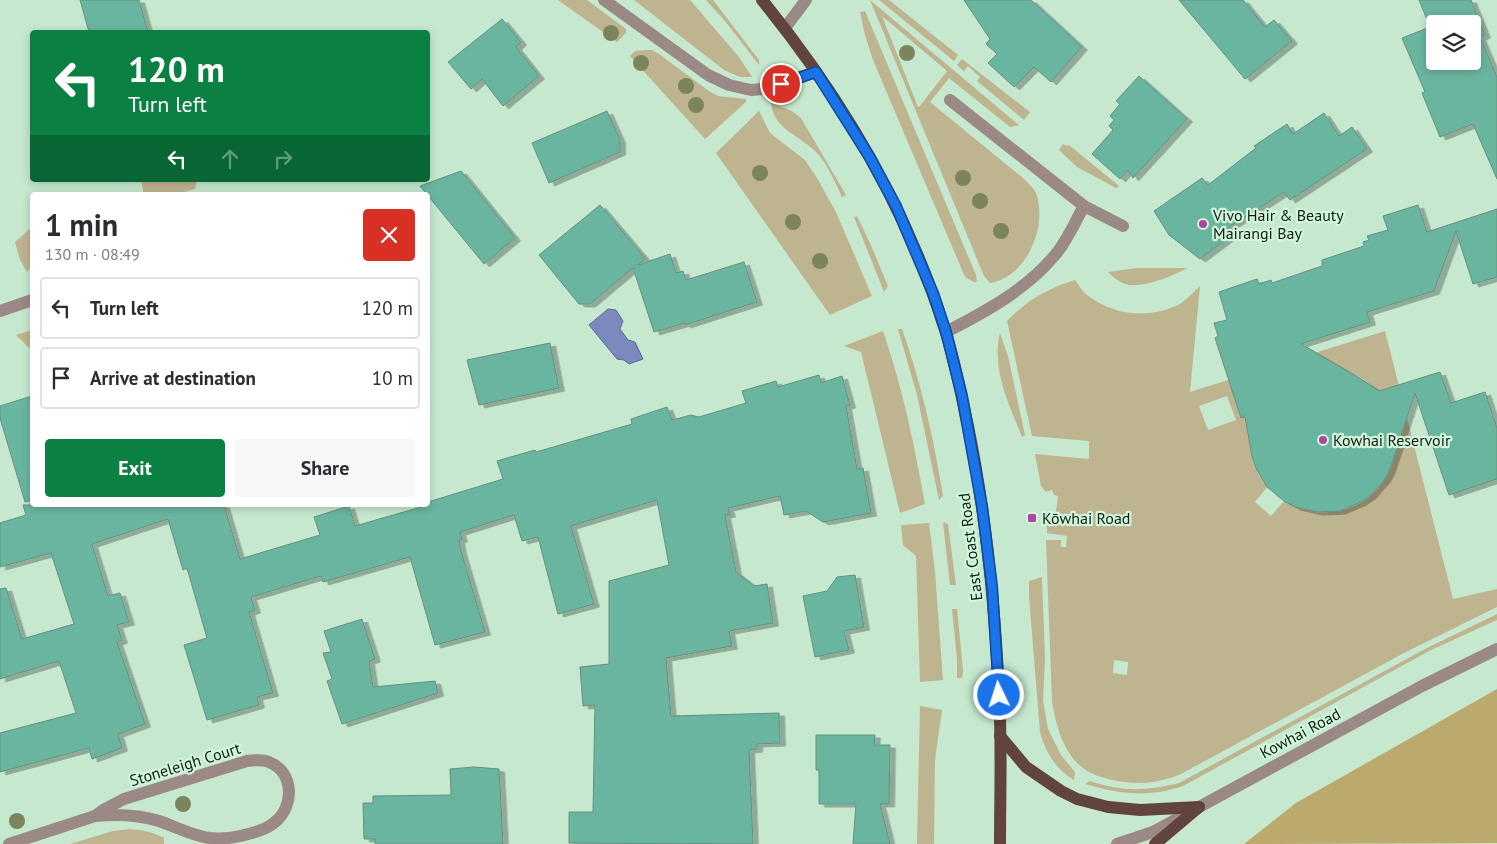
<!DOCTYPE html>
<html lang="en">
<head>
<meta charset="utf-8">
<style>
  :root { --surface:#fff; --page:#f7f7f7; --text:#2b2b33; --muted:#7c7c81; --line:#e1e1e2; --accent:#0b8043 }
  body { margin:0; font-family:"PT Sans",sans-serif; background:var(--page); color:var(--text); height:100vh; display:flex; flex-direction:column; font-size:19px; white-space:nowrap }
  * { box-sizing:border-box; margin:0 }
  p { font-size:16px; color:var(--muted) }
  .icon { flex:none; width:28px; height:28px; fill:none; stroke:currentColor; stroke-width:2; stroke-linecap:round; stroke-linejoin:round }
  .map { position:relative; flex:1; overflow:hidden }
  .panel { position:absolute; left:30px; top:192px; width:400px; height:315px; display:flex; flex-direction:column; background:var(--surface); border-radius:5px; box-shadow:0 2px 8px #0003 }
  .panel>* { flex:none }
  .hud { position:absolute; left:30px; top:30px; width:400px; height:152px; border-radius:5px; box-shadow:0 2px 8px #0003; background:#0b8043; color:#fff; overflow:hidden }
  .fabs { position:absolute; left:1426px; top:15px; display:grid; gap:10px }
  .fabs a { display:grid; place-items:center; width:55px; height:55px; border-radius:5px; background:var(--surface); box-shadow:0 2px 8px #0003; font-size:25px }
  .pin { position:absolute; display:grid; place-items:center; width:42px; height:42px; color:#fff; margin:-21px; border:2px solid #fff; border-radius:50%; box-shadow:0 1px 5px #0007 }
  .me { position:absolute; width:55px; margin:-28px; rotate:356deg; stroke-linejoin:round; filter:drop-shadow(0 0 4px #0008) }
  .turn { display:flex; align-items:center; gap:18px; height:105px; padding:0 15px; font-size:22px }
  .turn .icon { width:65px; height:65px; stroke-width:2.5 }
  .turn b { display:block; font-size:35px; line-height:42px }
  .lanes { display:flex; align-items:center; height:48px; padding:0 15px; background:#0003; justify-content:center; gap:25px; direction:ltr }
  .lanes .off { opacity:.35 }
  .round { display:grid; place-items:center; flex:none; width:52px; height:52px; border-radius:5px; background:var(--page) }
  .summary { display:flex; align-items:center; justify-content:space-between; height:85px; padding:0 15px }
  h1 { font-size:30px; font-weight:800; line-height:38px }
  .cta { display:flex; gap:10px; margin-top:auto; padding:10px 15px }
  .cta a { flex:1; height:58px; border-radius:5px; background:var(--accent); color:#fff; font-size:20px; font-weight:800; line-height:58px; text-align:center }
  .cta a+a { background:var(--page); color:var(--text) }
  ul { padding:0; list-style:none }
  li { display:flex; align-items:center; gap:15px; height:62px; margin:0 10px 8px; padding:0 5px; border:2px solid var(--line); border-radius:5px }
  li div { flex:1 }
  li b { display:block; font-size:19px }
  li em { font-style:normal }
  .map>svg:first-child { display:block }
  .green { fill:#bfb490; fill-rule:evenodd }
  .forest { fill:#bba96d }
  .water { fill:#7b89be; stroke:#5b698b }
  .building { fill:#6ab59f; stroke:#659082; fill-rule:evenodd; filter:url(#shadow) }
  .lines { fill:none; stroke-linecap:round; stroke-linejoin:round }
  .minor { stroke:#9b8985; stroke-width:12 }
  .major { stroke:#62443e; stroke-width:12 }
  .tree { fill:#7c845d }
  .route-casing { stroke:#114b97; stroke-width:12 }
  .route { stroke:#1a73e8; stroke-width:9 }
  .poi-dot { fill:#b245a3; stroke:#d2f6db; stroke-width:2 }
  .labels { text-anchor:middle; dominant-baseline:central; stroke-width:4.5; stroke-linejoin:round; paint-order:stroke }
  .poi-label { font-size:16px; fill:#111e15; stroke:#d2f6db; text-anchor:start }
  .street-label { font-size:16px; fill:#111e15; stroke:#d2f6db }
</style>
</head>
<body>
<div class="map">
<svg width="1497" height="844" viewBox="0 0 1497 844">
  <defs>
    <filter id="shadow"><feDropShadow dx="5.5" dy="3" stdDeviation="0" flood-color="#0004"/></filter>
  </defs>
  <rect width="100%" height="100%" fill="#c5e8ce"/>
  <g class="green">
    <polygon points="558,0 587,0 626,29 626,33 617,42"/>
    <polygon points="634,0 690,0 739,57 752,77 740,77 724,70"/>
    <polygon points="706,0 713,0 759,60 759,65 725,21"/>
    <path d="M870,0L1019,125L1010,127L949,78L930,102L1023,178C1028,183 1033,187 1036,193C1048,226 1027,277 990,283L984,276ZM882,16L947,71L919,107H918Z"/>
    <polygon points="879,0 889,0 958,55 954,61"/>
    <polygon points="865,11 976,275 977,282 974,282 965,277 873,60 865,35 860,12"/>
    <polygon points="645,50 652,50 659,54 709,91 718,96 746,99 746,102 705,139 630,56 635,51"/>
    <polygon points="962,59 1030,112 1024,120 977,81 980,77 968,66 964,71 957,65"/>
    <path d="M771,103L792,111L801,118L846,195L842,197C835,182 828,165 817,153C801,136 773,129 771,103Z"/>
    <polygon points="759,111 770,133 805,160 817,178 836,212 872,296 830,315 716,153"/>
    <polygon points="1063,144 1067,146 1069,145 1119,186 1116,188 1077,167 1059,150"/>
    <polygon points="141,180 197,180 195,189 174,195 144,195"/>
    <polygon points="857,216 870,243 888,286 884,292 854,217"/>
    <polygon points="32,227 32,266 27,272 20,260 15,242"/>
    <path d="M1137,268H1187C1174,276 1145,287 1129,285C1120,283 1114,278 1108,272Z"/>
    <path d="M1075,280C1079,285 1082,291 1087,295C1113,315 1146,319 1176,306C1185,302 1193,292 1200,286L1190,392L1385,331L1453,599L1497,589V607L1404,653L1181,774C1159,783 1140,785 1117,781C1108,779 1099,777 1091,773C1065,760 1056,727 1052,701L1046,540H1061V547H1066L1067,536L1047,533V519H1055L1058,496L1054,495L1052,490L1046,492L1041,486L1035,454L1089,459V441L1032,436L1007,321C1026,301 1048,288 1075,280ZM1341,369C1354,374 1372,381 1379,394C1383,401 1385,412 1387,420C1390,428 1394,437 1395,445C1397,455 1391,466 1387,475C1366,515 1321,520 1284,501L1271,516L1255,502L1267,487C1255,470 1250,454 1250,434ZM1227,396L1236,420L1208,430L1199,406ZM1114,660L1128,662L1127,675L1113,673Z"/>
    <path d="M898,329H902C921,383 934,439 943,496L939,500L917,395Z"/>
    <polygon points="32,330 32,351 16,335"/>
    <path d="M883,331C903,389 914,444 925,504L900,513L861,352L844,346Z"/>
    <path d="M1000,333L1008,356L1025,435L1022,437C1009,405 991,368 1000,333Z"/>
    <polygon points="943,522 948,524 956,585 950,585"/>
    <polygon points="929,523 935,572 943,680 920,682 916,556 903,545 901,525"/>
    <path d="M1042,577L1045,659L1043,701L1048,729L1061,755L1075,772L1074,780C1056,770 1045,751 1040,732L1029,597V581Z"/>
    <polygon points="952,609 957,609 963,670 962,678 957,678 957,659"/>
    <path d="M1497,614V620L1429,651L1183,786C1147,798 1120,794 1085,784L1090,781C1122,792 1146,791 1179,783L1425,649Z"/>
    <polygon points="920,706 942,710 935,760 934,844 917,844"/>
    <path d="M130,829C143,830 153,832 164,838V844H70L113,831Z"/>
  </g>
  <polygon class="forest" points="1497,689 1497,843 1244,844 1296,803"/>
  <polygon class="water" points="608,309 616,310 623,321 620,329 628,340 635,342 643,359 629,364 624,360 617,359 589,325"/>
  <g class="building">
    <polygon points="80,0 139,0 148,32 89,32"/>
    <polygon points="964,0 1031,0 1082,47 1051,82 1034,67 1014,87 988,63 997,54 986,44 990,39"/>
    <polygon points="1179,0 1243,0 1265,27 1274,20 1292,41 1245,79"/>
    <path d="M1419,0H1471L1485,35L1480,37L1497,77V179L1473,124L1440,137L1422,93L1425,92L1402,38L1430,27ZM1435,24H1472V61H1435Z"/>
    <polygon points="502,19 521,42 516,47 539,76 503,106 482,79 471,89 448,62"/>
    <polygon points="1139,76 1187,119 1133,178 1128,170 1120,179 1092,154 1113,130 1109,126 1114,120 1110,116 1120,104 1116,101"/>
    <polygon points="607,111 620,140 620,152 549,183 532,143"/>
    <polygon points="1324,113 1339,136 1352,127 1367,149 1290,200 1284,192 1223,231 1228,238 1200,259 1169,235 1154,211 1202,178 1208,185 1256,148 1254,146 1287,124 1293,134"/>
    <polygon points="461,171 515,238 484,264 420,186"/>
    <polygon points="600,205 645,258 638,265 670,254 676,273 683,271 686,280 744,262 757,302 685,325 685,323 654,332 633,268 590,304 579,304 539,255"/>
    <polygon points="1418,205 1427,232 1497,209 1497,277 1473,284 1456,231 1434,291 1367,312 1370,322 1301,344 1361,379 1379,391 1440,372 1451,403 1485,392 1497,428 1497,479 1449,495 1415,393 1390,469 1385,479 1370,496 1361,502 1340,511 1317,512 1295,507 1284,501 1267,487 1256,468 1252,456 1245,417 1241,418 1215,338 1218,336 1214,323 1227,320 1219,292 1257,279 1259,284 1271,280 1272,283 1322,266 1322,260 1364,246 1363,242 1369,240 1367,236 1388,230 1383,216"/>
    <polygon points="550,343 559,388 479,405 467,360"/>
    <polygon points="819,375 821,383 842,376 850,405 846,406 857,469 863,468 871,513 823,522 806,511 784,515 780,496 728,508 730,514 725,515 736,572 754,586 767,584 773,623 729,631 732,646 666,658 671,716 779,713 780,743 757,744 757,749 749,750 753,844 569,843 569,812 593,812 595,705 583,706 580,667 609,664 609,581 669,565 657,500 571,526 594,604 558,614 538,537 522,541 514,515 460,532 462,539 459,540 461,551 485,632 435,645 410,557 323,582 321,576 251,597 255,610 249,612 273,693 257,697 259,705 207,720 184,645 207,638 187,568 183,570 168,519 92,544 108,596 120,593 129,622 117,625 122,640 117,642 145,724 118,734 122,748 92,759 89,748 0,772 0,733 76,713 59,661 0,679 0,589 6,588 22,639 74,624 51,553 0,567 0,523 26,515 23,505 224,505 240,559 320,535 314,517 349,506 355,526 428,505 428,502 503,479 497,461 535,450 536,452 632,424 631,419 667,407 672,420 691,415 699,417 746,403 742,391 776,381 778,387"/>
    <polygon points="32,396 32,500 25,502 0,418 0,406"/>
    <polygon points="855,575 864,627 844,631 849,650 815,657 803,596 827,591 837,577"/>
    <polygon points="362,619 375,659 369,661 373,687 435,681 438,693 342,724 327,681 332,679 323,653 331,652 324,631"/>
    <polygon points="816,735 875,735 874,745 890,745 889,804 880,804 890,844 853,844 856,804 819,804 819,770 816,770"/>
    <polygon points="474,767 499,769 503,844 375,844 375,839 364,839 363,803 373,803 373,796 451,795 450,769"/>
  </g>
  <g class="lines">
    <g class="minor">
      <polyline points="604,0 708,75 729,85 751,90 763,89 816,72"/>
      <polyline points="785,28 806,0"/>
      <polyline points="950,100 1084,206 1123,226"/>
      <polyline points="0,311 32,300"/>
      <path d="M946,332C985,312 1026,290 1055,255C1067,241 1075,222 1084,206"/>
      <path d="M9,844L95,816C116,814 139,815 159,821C190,832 206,844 240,836C252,833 266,830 275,822C295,806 294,772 269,762C262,759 254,760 247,761L124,799L105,809L95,816"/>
      <polyline points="1117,844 1153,832 1422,686 1497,649"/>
    </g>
    <g class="major">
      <path d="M762,0C841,97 907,209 945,330C955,361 961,394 968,426C986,515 995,605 999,695C1002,745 1000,794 1000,844"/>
      <polyline points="1000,736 1026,767 1061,791 1077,799 1108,807 1140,810 1199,807"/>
      <polyline points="1155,844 1199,807"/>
    </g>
  </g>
  <g class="tree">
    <circle cx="611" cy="33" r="8"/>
    <circle cx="907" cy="53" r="8"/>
    <circle cx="641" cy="63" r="8"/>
    <circle cx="686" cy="86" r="8"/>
    <circle cx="696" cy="105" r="8"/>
    <circle cx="760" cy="173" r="8"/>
    <circle cx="963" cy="178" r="8"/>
    <circle cx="980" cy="201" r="8"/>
    <circle cx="793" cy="222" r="8"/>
    <circle cx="1001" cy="231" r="8"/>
    <circle cx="820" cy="261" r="8"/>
    <circle cx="183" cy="804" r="8"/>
    <circle cx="17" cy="821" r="8"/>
  </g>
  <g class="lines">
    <g class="route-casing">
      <polyline id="route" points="781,84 816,72 869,156 896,206 933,293 946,332 962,396 982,506 992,586 999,695"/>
    </g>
    <use href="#route" class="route"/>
  </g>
  <g class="poi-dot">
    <circle cx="1203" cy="224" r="5"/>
    <circle cx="1323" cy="440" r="5"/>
    <rect x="1027" y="513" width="10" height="10" rx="2.5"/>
  </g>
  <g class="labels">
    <g class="poi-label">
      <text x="1213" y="215">Vivo Hair &amp; Beauty<tspan x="1213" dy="18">Mairangi Bay</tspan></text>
      <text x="1333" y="440">Kowhai Reservoir</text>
      <text x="1042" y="518">Kōwhai Road</text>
    </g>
    <g class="street-label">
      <text transform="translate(970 547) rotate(-97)">East Coast Road</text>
      <text transform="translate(1300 733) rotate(-28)">Kowhai Road</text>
      <text transform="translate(185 764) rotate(-17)">Stoneleigh Court</text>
    </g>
  </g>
</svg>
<div class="fabs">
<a><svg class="icon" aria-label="layers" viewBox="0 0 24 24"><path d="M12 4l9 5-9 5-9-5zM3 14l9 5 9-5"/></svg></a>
</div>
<div class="pin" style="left:781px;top:84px;background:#d93025"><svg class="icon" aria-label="arrive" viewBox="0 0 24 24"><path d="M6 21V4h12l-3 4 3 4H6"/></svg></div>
<svg class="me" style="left:999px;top:695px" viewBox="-20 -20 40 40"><circle r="17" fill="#1a73e8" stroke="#fff" stroke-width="3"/><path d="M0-11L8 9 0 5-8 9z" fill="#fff"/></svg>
<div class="hud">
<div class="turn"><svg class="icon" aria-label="left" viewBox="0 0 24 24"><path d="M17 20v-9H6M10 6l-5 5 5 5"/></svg><div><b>120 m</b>Turn left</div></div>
<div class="lanes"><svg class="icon" aria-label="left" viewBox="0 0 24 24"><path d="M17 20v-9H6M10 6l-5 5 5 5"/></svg><svg class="icon off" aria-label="ahead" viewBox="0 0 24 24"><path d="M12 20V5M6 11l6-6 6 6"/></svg><svg class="icon off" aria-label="right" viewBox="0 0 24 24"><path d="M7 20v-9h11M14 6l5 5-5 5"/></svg></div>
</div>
<section class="panel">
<div class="summary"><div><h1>1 min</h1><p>130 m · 08:49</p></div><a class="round" style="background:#d93025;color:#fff"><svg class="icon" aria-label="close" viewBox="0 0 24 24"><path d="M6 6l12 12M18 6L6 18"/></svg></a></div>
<ul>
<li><svg class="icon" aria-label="left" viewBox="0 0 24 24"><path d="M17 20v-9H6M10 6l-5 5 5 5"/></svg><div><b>Turn left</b></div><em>120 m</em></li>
<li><svg class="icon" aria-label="arrive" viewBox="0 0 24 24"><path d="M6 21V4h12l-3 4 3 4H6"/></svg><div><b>Arrive at destination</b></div><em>10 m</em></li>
</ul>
<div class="cta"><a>Exit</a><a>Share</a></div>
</section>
</div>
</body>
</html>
